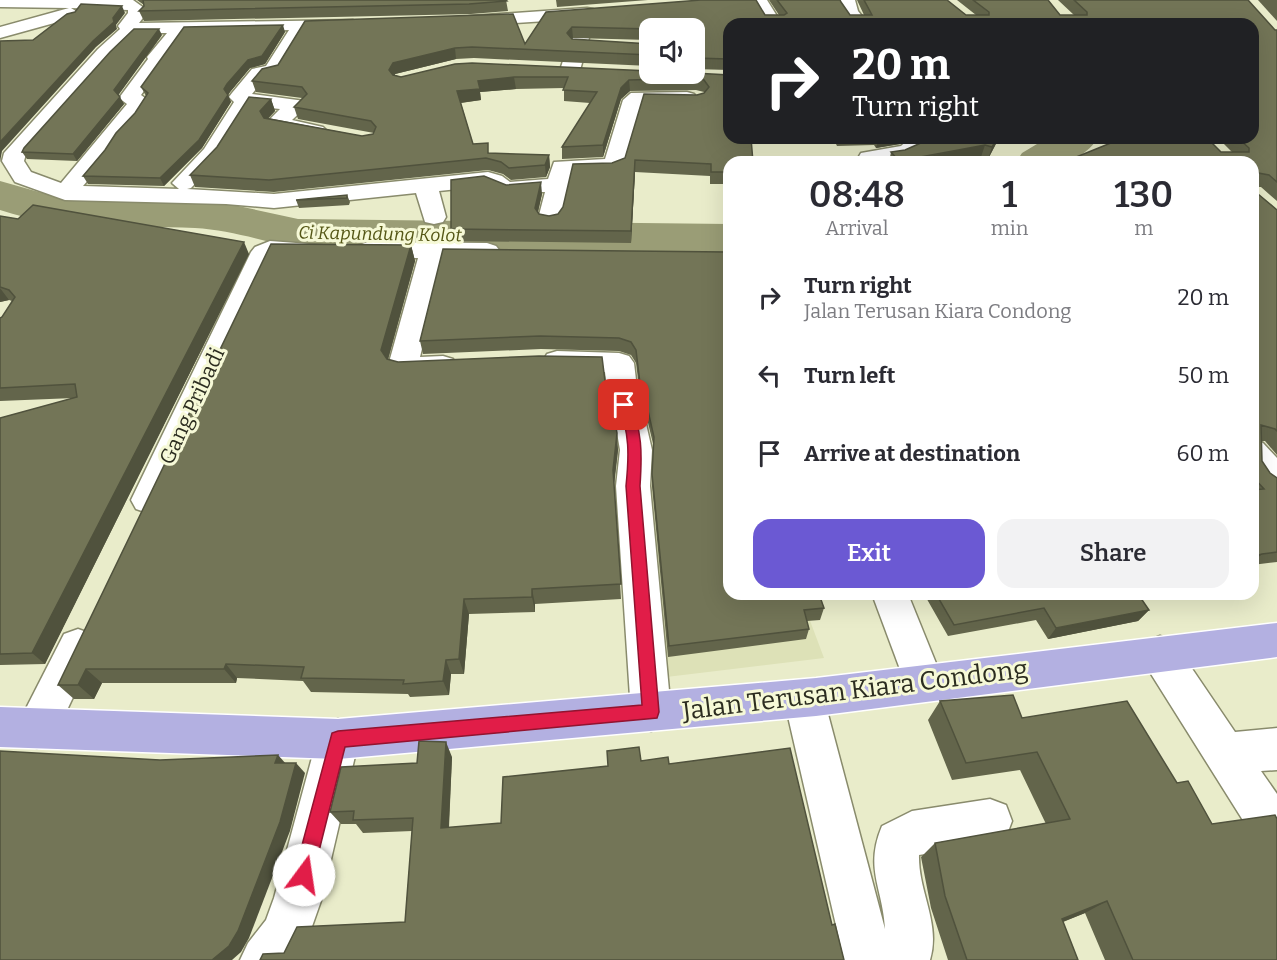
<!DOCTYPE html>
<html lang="en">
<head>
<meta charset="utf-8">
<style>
  :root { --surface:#fff; --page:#f2f2f3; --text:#2b2b33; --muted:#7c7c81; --accent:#6b59d3 }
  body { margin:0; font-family:Bitter,serif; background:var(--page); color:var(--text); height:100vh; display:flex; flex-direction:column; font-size:22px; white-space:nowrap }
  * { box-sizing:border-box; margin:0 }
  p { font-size:20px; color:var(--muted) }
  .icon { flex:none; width:33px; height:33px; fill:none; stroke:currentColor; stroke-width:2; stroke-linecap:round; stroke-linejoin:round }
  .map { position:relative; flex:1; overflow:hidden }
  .drawer { position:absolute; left:723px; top:156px; width:536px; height:444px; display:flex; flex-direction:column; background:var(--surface); border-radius:18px; box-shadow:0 6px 24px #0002 }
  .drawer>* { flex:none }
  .hud { position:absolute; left:723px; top:18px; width:536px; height:126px; border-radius:18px; box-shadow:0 6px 24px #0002; background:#202124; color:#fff; overflow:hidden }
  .buttons { position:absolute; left:639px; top:18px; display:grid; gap:12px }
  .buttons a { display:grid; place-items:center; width:66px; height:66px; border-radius:12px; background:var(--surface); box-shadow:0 6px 24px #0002; font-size:30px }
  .pin { position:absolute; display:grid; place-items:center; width:51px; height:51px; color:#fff; margin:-26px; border-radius:12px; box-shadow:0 3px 9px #0006 }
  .me { position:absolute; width:66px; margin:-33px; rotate:14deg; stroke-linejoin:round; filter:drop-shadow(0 0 4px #0008) }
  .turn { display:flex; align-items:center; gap:21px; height:126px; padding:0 30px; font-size:27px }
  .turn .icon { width:78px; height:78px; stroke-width:2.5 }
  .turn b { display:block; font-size:42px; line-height:51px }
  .eta { display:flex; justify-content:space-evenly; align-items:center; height:102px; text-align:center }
  .eta b { font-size:36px; font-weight:600; line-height:42px }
  .button { display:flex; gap:12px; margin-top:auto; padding:12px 30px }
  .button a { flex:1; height:69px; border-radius:18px; background:var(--accent); color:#fff; font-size:24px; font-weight:600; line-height:69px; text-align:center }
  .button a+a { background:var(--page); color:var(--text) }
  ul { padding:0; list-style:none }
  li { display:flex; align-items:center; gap:18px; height:78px; padding:0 30px }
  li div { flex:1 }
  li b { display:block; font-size:22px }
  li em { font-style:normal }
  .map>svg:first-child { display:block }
  .built { fill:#dde1b7 }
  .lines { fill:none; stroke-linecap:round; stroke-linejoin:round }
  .river { fill:#9a9d76; fill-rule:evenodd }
  .minor-casing { stroke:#898b6c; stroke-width:3 }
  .major-casing { stroke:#fff; stroke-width:3 }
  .minor { fill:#fff; fill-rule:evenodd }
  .major { fill:#b3b0e1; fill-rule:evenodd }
  .wall { fill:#63654b }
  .shaded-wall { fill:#50523d }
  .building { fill:#737557; stroke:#50523d; stroke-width:1.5 }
  .route { fill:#e11d48; stroke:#92132f; stroke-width:1.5 }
  .labels { text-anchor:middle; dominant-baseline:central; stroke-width:6; stroke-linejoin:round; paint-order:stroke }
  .far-water-label { font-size:18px; font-style:italic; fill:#545615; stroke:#f6f9d7 }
  .street-label { font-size:21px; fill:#2c2d20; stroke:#f6f9d7 }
  .near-street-label { font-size:26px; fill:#2c2d20; stroke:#f6f9d7 }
</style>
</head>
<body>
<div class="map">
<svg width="1277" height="960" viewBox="0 0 1277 960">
  <rect width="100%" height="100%" fill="#e9ecca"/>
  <polygon class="built" points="729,479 729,594 800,594 824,658 658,678 641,488"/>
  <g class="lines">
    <g class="river">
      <path d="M1047,138H1098C1077,169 1049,162 1016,162L1022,153Z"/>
      <path d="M0,181L46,194L86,199L196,200L229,204L298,219L729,224V254L298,249C264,241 230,230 195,228C127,225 66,232 0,210Z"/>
    </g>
    <g class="minor-casing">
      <g id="minor">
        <path d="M0,0H133L144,8L146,14L139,23L353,20L356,24L353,28L347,29L307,30L280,75L265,78L252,94L305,101L308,105L292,120L323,127L327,131L323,135L316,137L269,127L266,123L280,109L252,106L220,158L191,188L187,189L274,194L488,172L502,176L510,182L548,179L554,162L605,159L623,100L631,93L687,92L694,94L697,98L694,102L687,104L642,103L623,169L612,173L572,174L562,219L559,224L550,226L541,224L538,219L545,192C520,191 509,203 486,186L439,191L446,217L443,222L434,224L425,222L416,193L274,208L226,204L65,200L15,182L2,161L4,153L98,49L120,29L118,26L128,13V10L71,8L79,13L76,17L0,38V27L69,8L0,7ZM289,30L266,66L252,69L232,93L229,97L234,102L204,149L172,183L179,189L83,186L108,157L118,140L137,120L149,101L141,95L168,58L167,56L186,32ZM136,33H167L147,57L148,59L119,98L127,104L61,183L31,172L24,161L26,154L112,57Z"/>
        <polygon points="751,0 767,0 782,24 766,24"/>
        <polygon points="839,0 855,0 858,11 868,24 850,24 841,12"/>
        <polygon points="587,8 593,9 596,13 580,70 577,74 563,74 560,70 577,19 471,26 465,25 462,21 465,17 471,16"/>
        <path d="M910,138H934C916,163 889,162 861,162L858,158L861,153L901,146Z"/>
        <polygon points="270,241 322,245 326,250 322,255 313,258 275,257 160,509 148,513 136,509 131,500 251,252 255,247"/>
        <path d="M368,242L487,243L496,246L500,251L496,256L487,259L444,258L420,357L443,356L453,359L458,366L453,373C435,378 400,385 388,366L418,258H368L359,255L355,250L359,245Z"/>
        <polygon points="557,351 619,353 629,356 634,363 639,405 644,415 652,450 650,486 671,712 665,726 651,731 637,726 631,712 616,486 620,450 614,415 609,405 605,372 557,371 547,368 543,361 547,354"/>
        <path d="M1252,439L1263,443L1277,458V493C1248,483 1252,465 1252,439Z"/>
        <polygon points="872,594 908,594 944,683 938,696 924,701 910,696"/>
        <polygon points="78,629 92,634 97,646 52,742 37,748 22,742 16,728 64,634"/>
        <polygon points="1160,636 1174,642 1235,732 1277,728 1277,770 1261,771 1277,794 1277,855 1261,849 1146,666 1141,654 1146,642"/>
        <path d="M804,680L818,686L824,699L885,929C883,888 864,869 882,826L912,811L990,799L1006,805L1012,821L1006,837L990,843L919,855C918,892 941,923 930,960H844L784,699L790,686Z"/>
        <polygon points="338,719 353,725 359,739 322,898 309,935 296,960 240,960 248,943 266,920 274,898 317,739 323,725"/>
      </g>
    </g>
    <g class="major-casing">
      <polygon id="major" points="1277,623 1277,657 816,716 338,759 0,747 0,707 338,719 816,678"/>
    </g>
    <use href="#minor" class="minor"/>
    <use href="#major" class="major"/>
  </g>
  <g class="wall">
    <polygon points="137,0 506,0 508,11 471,14 144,21 139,11 144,5"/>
    <polygon points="556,0 648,0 557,7"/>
    <polygon points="769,0 840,0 841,2 850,15 864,15 857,0 947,0 966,15 976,15 957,0 1048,0 1060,15 1074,15 1058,0 1248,0 1275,30 1277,30 1277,201 1261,187 1258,187 1258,194 1277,210 1277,455 1265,441 1262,441 1262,461 1270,473 1277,478 1277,562 1252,565 1252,162 1221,152 1232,152 1218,138 1252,138 1252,24 729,24 729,70 694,69 694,28 650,28 650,40 573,38 572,39 650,44 650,66 474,58 456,59 395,74 395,75 401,77 729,75 729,184 710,184 710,176 635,172 631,243 454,241 451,229 506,185 542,194 538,212 539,214 549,216 558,214 612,163 625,158 697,95 704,93 704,92 696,90 630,91 621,99 603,157 562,159 562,147 590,103 564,101 564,88 516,89 480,92 481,100 461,103 473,144 489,153 549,155 550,167 546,177 511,180 503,174 488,170 274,192 195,187 190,175 271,99 275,111 268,118 362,136 373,134 374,133 298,119 294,107 302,98 256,92 252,81 278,65 305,21 525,44 546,12 779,15"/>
    <polygon points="1258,0 1277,0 1277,21"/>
    <polygon points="285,32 265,64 250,68 230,92 228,95 231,102 202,148 164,186 88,184 83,176 105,150 135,113 146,96 141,87"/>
    <polygon points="162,35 118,95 124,104 77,161 27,159 22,152"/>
    <polygon points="833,138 907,138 900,144 876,148 874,145 837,146"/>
    <polygon points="928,138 999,138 988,159 981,157 954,162 889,162 891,152 905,150 923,142"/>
    <polygon points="347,195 350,202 349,205 299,208 296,200"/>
    <polygon points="0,216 18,219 249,254 45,664 0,665 0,418 74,398 0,401 0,318 2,317 12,301 9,300 0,302"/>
    <polygon points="411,245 415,261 388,360 398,362 606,389 618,450 614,483 621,599 535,604 535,612 469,614 464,674 451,674 449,695 410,697 408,694 311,692 303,681 237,678 236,683 102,683 94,699 74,699 58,685"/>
    <polygon points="728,259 729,594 824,608 820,620 807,621 809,629 806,639 668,657 652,486 654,448 646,414 641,404 636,363 631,355 619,351 541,349 423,354 420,341"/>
    <polygon points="924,594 1138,594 1149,610 1138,621 1048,639 1036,620 948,636"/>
    <polygon points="940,701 1022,718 1277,960 1105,960 1085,913 1063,922 1078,960 948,960 931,908 921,857 935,843 1046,824 1020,770 952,780 928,720"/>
    <polygon points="452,757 449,828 501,823 608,766 641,761 669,764 832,925 284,953 405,922 412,831 363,833 356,824 341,824 330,812 417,763"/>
  </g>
  <g class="shaded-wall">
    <polygon points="122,6 125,13 116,25 117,29 96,47 2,151 0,162 0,142 113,18"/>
    <polygon points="283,25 285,32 265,64 250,68 230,92 228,95 231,102 202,148 164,186 160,178 227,84 248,60"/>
    <polygon points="572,27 573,38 568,44 567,33"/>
    <polygon points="159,29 162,35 117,97 114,90"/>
    <polygon points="455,48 456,59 395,74 391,81 389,70 393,63"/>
    <polygon points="514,77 516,89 480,92 481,100 459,103 457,91 478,81"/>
    <polygon points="629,80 630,91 621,99 603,157 603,145 621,88"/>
    <polygon points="120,97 124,104 77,161 73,154"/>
    <polygon points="271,99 275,111 264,123 260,111"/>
    <polygon points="879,138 907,138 900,144 876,148"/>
    <polygon points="997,138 999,138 988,159 992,147"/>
    <polygon points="985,145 981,157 954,162 899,162"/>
    <polygon points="549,155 550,167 546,177 545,165"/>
    <polygon points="635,160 635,172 631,243 631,231"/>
    <polygon points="541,182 542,194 536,220 535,208"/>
    <polygon points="244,242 249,254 45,664 32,653"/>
    <polygon points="411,245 415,261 386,366 381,350"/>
    <polygon points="0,288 9,300 0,302"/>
    <polygon points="617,433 618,450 614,486 613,470"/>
    <polygon points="1262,554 1252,563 1252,557"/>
    <polygon points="532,589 535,604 535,612 532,597"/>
    <polygon points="464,599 469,614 464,674 459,659"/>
    <polygon points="1149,610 1138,621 1048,639 1056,628"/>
    <polygon points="446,660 451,674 449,695 443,681"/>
    <polygon points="226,664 237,678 236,683 224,669"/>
    <polygon points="86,669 102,683 94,699 78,685"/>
    <polygon points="446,742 452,757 448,841 441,828"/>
    <polygon points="278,755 287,765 275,763"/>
    <polygon points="296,763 305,773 290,831 249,938 241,952 232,960 212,960"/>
    <polygon points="1107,901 1085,913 1042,930 1062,919"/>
  </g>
  <g class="building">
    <polygon points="143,0 506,0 507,1 469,4 139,11 144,6"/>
    <polygon points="701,0 756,0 765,15 784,15 787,13 777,0 840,0 841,2 850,15 872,15 864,0 947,0 966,15 989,15 989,12 973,0 1048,0 1060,15 1087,15 1087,12 1074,0 1248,0 1275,30 1277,30 1277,182 1269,175 1258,173 1258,194 1277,210 1277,431 1275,429 1261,425 1262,461 1270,473 1277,478 1277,552 1262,554 1252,557 1252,490 1264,489 1252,476 1252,162 1064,162 1123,138 1207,138 1221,152 1249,152 1249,148 1238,138 1252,138 1252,24 729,24 729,59 694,58 694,28 650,29 572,27 567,33 572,39 650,44 650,55 472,47 455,48 393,63 389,70 393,75 401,77 455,64 472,63 650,71 650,74 694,73 729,75 729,138 751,138 753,162 729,162 729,172 711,172 711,164 635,160 631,231 451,229 451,180 484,176 506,185 541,182 535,208 539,214 549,216 558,214 563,207 573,164 612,163 625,158 644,94 697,95 704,93 709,87 704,80 697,78 629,80 621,88 603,145 562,147 597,92 563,90 568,77 514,77 478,81 480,89 457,91 473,144 488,143 488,153 549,155 545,165 509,168 501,162 486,158 269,180 190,175 217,147 249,97 271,99 260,111 264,118 362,136 373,134 376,127 371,121 294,107 307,94 302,87 252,81 262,69 278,65 305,21 513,14 525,44 546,12"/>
    <polygon points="81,4 122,6 113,18 114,22 93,41 0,142 0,41 33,40 67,14 75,12"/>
    <polygon points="283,25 262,56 248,60 227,84 224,89 228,95 199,140 160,178 83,176 105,150 116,133 135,113 148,93 141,87 184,27"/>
    <polygon points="134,29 159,29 114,90 120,97 73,154 22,152 24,148 110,52"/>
    <polygon points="928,138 997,138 992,147 985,145 899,161 891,152 905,150 923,142"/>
    <polygon points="347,195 347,198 296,200"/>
    <polygon points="33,205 244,242 32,653 0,654 0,418 77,397 75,384 0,388 0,318 2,317 15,297 9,290 0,287 0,216 18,219"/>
    <polygon points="271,244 411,245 381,350 387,359 398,362 539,356 602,357 606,389 611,399 617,433 613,470 621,584 532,589 532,597 464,599 459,659 446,660 443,681 403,684 404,680 301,678 304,667 226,664 224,669 86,669 78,685 58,685"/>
    <polygon points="443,249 727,252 729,259 729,594 819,594 824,608 804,610 809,629 669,646 652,474 654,437 646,402 641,392 636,350 631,342 619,338 540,336 420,341"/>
    <polygon points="936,594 1138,594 1149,610 1056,628 1044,608 954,625"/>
    <polygon points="1013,695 1022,718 1127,701 1177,783 1188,781 1212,824 1275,815 1277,819 1277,960 1133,960 1107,901 1062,919 1078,960 967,960 945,896 935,843 1070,819 1037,752 966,763 940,701"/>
    <polygon points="419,741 446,742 441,828 501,823 503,777 608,766 607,751 639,747 641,761 668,757 669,764 790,748 832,925 835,924 844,960 260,960 263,954 284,953 297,927 405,922 413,818 353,820 354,811 330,812 341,767 417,763"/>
    <polygon points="0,751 160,760 278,755 275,763 296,763 280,822 238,931 229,946 212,960 0,960"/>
  </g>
  <path class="route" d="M624,400L628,401C643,428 642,456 640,486L659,712L657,718L345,747L313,875L311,882L304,885L297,882L294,875L332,733L338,731L642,705L626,486C629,457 630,432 618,405Z"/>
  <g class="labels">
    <g class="far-water-label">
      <text transform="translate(380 234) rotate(1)">Ci Kapundung Kolot</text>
    </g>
    <g class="street-label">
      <text transform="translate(192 406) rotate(-65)">Gang Pribadi</text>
    </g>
    <g class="near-street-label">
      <text transform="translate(855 690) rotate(-7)">Jalan Terusan Kiara Condong</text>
    </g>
  </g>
</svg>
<div class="buttons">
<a><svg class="icon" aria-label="sound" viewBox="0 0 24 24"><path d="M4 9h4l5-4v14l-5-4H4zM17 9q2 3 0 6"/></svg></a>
</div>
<div class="pin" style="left:624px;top:405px;background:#d93025"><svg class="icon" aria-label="arrive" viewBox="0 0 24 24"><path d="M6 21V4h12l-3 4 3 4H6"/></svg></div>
<svg class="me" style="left:304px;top:875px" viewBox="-20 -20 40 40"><circle r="19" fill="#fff"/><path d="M0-13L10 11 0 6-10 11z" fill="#e11d48"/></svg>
<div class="hud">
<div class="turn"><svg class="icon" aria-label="right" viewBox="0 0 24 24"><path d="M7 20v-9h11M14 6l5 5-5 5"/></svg><div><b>20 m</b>Turn right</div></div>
</div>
<section class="drawer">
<div class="eta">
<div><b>08:48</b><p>Arrival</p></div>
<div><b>1</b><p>min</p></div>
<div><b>130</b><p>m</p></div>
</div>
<ul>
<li><svg class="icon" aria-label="right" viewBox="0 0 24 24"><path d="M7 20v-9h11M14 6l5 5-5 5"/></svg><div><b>Turn right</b><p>Jalan Terusan Kiara Condong</p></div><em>20 m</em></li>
<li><svg class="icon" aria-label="left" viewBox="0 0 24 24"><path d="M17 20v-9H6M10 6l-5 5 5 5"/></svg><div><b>Turn left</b></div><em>50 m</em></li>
<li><svg class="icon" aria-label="arrive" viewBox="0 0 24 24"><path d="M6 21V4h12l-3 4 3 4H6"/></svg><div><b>Arrive at destination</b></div><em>60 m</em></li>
</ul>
<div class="button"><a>Exit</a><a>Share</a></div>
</section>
</div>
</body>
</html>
